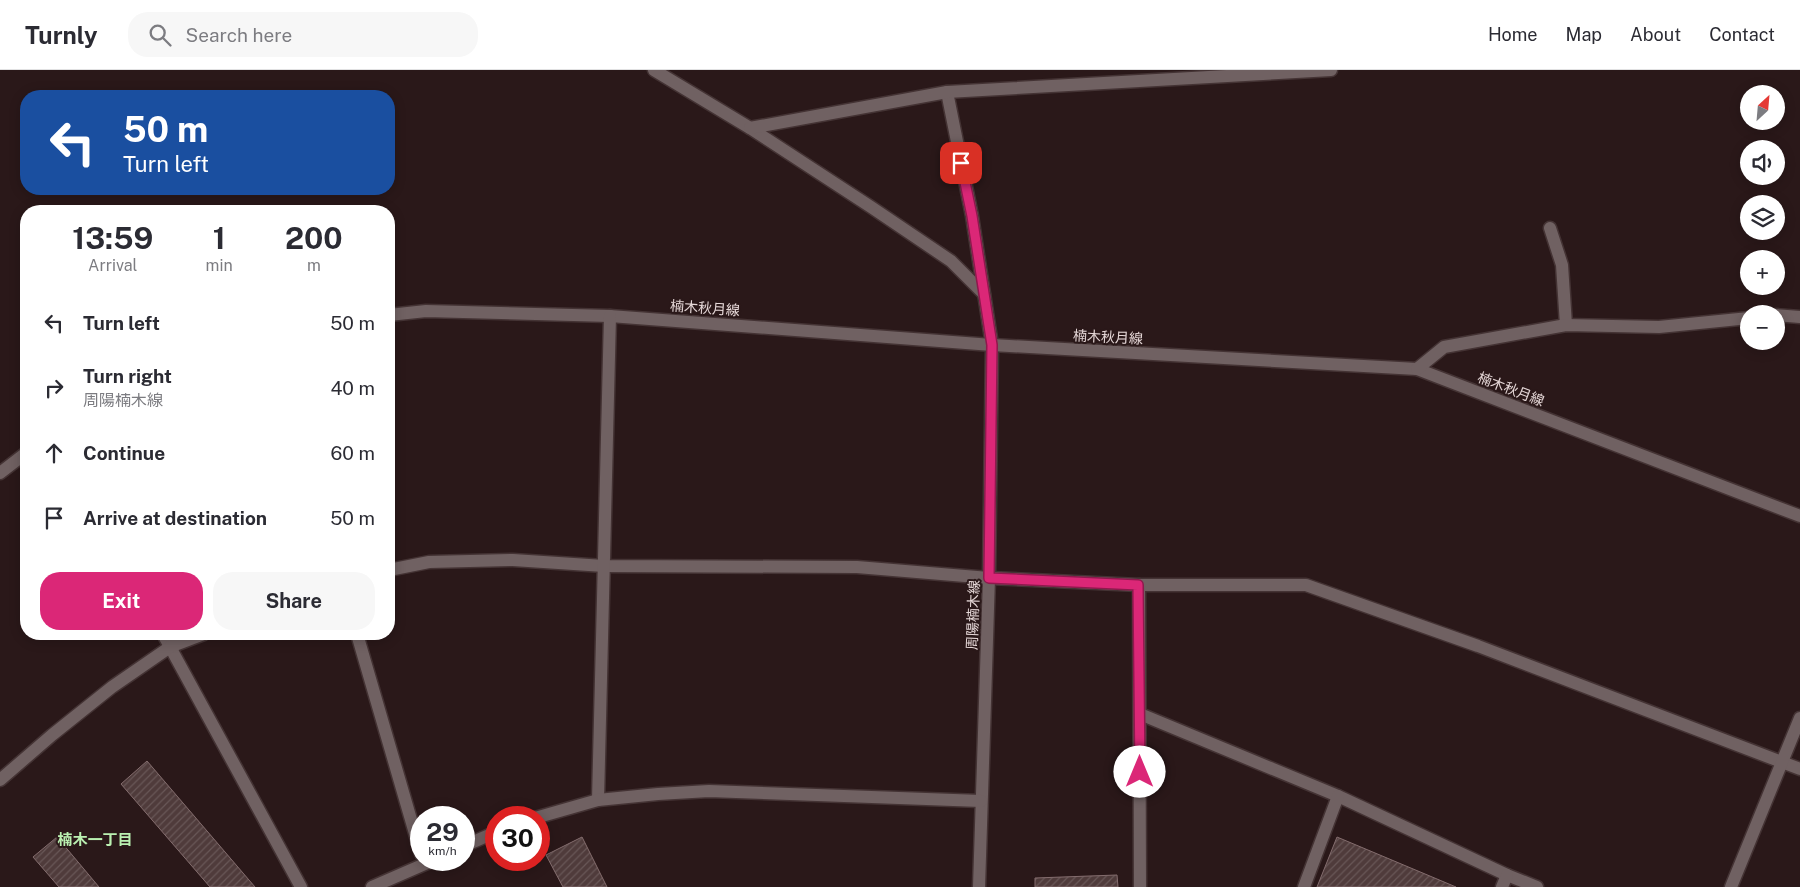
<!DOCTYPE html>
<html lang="en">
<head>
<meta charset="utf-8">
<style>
  :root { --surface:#fff; --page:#f7f7f7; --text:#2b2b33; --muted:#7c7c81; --line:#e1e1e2; --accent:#db2777 }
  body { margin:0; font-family:"Public Sans","Noto Sans JP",sans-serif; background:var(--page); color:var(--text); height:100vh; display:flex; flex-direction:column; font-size:19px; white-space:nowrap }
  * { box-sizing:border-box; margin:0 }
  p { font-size:16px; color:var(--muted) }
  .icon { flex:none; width:28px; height:28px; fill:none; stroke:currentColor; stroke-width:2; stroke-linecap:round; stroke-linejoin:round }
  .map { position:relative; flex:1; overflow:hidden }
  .details { position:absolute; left:20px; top:135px; width:375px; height:435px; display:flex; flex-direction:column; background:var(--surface); border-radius:20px; box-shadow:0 2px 12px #0003 }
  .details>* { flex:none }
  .guide { position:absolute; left:20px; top:20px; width:375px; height:105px; border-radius:20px; box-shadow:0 2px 12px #0003; background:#1a4fa0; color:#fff; overflow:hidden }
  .needle { width:32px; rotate:26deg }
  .fabs { position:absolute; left:1740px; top:15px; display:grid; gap:10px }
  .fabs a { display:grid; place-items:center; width:45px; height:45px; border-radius:50%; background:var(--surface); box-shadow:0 2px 12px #0003; font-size:25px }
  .speed { position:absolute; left:410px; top:736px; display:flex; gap:10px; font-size:25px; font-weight:700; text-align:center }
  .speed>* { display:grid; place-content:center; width:65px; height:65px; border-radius:50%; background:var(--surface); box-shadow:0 2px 12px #0003; line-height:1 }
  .speed small { font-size:12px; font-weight:400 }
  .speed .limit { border:8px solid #d22; background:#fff; color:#111 }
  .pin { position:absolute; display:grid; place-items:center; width:42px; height:42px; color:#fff; margin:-21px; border-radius:10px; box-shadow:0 2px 8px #0006 }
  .me { position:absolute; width:55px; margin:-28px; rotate:0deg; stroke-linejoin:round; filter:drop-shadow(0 0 4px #0008) }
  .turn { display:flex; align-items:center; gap:18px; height:105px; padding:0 20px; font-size:22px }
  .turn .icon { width:65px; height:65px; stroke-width:2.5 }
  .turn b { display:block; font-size:35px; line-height:42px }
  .eta { display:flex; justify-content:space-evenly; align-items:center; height:85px; text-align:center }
  .eta b { font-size:30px; font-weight:700; line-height:35px }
  .primary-button { display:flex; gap:10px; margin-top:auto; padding:10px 20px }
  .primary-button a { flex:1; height:58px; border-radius:20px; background:var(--accent); color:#fff; font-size:20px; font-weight:700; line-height:58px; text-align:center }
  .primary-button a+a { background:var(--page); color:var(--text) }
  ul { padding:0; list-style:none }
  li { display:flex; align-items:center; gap:15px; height:65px; padding:0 20px }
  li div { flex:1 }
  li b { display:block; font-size:19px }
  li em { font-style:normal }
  header { display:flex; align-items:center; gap:30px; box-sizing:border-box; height:70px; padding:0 25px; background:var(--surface); border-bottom:1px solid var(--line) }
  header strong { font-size:24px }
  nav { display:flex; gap:28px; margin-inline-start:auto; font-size:18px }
  .search { width:350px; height:45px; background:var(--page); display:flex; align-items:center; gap:12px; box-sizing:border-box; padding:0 18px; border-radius:20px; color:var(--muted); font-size:19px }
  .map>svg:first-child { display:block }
  .building { fill:url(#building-hatch); stroke:#846d6e }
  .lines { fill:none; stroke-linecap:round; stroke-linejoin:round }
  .minor-casing { stroke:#443334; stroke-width:15 }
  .minor { stroke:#706162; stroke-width:12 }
  .route-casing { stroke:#8e194d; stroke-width:12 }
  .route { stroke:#db2777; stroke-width:9 }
  .labels { text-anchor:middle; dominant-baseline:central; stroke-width:4; stroke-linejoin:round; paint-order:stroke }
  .street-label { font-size:14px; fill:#e6d8d8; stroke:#2a1819 }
  .neighbourhood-label { font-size:15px; font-weight:bold; fill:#baf0b1; stroke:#2a1819 }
</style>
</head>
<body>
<header>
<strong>Turnly</strong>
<div class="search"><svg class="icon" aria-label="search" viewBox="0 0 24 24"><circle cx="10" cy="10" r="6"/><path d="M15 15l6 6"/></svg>Search here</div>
<nav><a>Home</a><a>Map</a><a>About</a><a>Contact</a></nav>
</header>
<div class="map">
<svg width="1800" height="817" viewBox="0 0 1800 817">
  <defs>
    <pattern id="building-hatch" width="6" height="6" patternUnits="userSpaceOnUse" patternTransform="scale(1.25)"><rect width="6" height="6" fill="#4f3b3b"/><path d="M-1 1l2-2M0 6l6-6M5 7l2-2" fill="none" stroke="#685757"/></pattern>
  </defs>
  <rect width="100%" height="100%" fill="#2a1819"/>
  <g class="building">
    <polygon points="147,691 255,817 210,817 121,714"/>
    <polygon points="57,767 99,817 59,817 33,787"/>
    <polygon points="582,767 607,817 563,817 546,785"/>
    <polygon points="1337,767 1456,817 1317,817"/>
    <polygon points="1117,805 1118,817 1035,817 1035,808"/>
  </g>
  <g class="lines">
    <g class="minor-casing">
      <g id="minor">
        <polyline points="654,0 750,58 871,137 951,191 984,224"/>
        <polyline points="947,22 972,146 992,275 989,508 979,817"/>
        <polyline points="750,58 947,22 1331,0"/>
        <polyline points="1550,158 1562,195 1566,255"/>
        <polyline points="389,245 426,241 610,246 992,275 1417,299 1800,446"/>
        <polyline points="1776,245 1800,247"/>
        <polyline points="1417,299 1444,277 1566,255 1659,257 1749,248"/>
        <polyline points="0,403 26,383"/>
        <polyline points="389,500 429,492 513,490 604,496 857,497 989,508 1139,515 1306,515 1478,576 1800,699"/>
        <polyline points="1139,515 1140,817"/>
        <polyline points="163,564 301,817"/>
        <polyline points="357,564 421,784"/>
        <polyline points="1140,644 1338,726 1507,805 1537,817"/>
        <polyline points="0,710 52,665 112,617 170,577 204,564"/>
        <polyline points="598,730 610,246"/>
        <polyline points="535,748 598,730 658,724 709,721 981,731"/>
        <polyline points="464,776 496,762"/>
        <polyline points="372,817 434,790"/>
        <polyline points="1304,817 1338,726"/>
        <polyline points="1502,817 1507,805"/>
        <polyline points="1731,817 1800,648"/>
      </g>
    </g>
    <use href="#minor" class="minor"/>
  </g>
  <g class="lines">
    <g class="route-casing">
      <polyline id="route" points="961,93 972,146 992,275 989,508 1138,515 1140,702"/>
    </g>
    <use href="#route" class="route"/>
  </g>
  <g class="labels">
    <g class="street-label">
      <text transform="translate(705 238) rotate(4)">楠木秋月線</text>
      <text transform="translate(1108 267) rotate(3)">楠木秋月線</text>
      <text transform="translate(1511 319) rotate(21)">楠木秋月線</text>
      <text transform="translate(973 545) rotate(-88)">周陽楠木線</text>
    </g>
    <g class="neighbourhood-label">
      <text x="95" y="769">楠木一丁目</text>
    </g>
  </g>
</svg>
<div class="fabs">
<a><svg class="needle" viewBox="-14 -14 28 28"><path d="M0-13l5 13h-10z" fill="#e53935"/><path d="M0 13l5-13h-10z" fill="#7c7c81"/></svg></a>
<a><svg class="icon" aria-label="sound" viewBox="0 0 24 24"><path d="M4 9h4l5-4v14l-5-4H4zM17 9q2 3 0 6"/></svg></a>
<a><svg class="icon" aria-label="layers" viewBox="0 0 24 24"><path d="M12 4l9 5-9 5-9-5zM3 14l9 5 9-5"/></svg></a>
<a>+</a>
<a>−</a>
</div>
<div class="speed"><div>29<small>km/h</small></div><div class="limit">30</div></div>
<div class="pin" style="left:961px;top:93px;background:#d93025"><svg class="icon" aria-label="arrive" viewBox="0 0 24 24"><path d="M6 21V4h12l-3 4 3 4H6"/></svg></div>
<svg class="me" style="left:1140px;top:702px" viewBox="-20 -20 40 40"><circle r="19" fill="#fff"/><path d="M0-13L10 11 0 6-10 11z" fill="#db2777"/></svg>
<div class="guide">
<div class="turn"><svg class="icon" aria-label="left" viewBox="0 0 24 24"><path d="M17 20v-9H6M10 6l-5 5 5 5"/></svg><div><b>50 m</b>Turn left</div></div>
</div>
<section class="details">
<div class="eta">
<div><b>13:59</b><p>Arrival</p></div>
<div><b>1</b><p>min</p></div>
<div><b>200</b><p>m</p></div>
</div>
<ul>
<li><svg class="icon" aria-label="left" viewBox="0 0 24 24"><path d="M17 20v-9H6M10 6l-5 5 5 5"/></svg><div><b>Turn left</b></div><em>50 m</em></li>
<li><svg class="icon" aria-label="right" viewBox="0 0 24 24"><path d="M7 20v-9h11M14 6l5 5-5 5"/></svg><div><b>Turn right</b><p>周陽楠木線</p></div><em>40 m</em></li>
<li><svg class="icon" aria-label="ahead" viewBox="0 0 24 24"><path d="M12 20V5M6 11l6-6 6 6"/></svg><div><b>Continue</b></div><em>60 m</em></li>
<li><svg class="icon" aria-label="arrive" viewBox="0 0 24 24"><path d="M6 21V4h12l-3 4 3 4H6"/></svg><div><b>Arrive at destination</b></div><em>50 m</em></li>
</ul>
<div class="primary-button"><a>Exit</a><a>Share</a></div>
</section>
</div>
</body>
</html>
